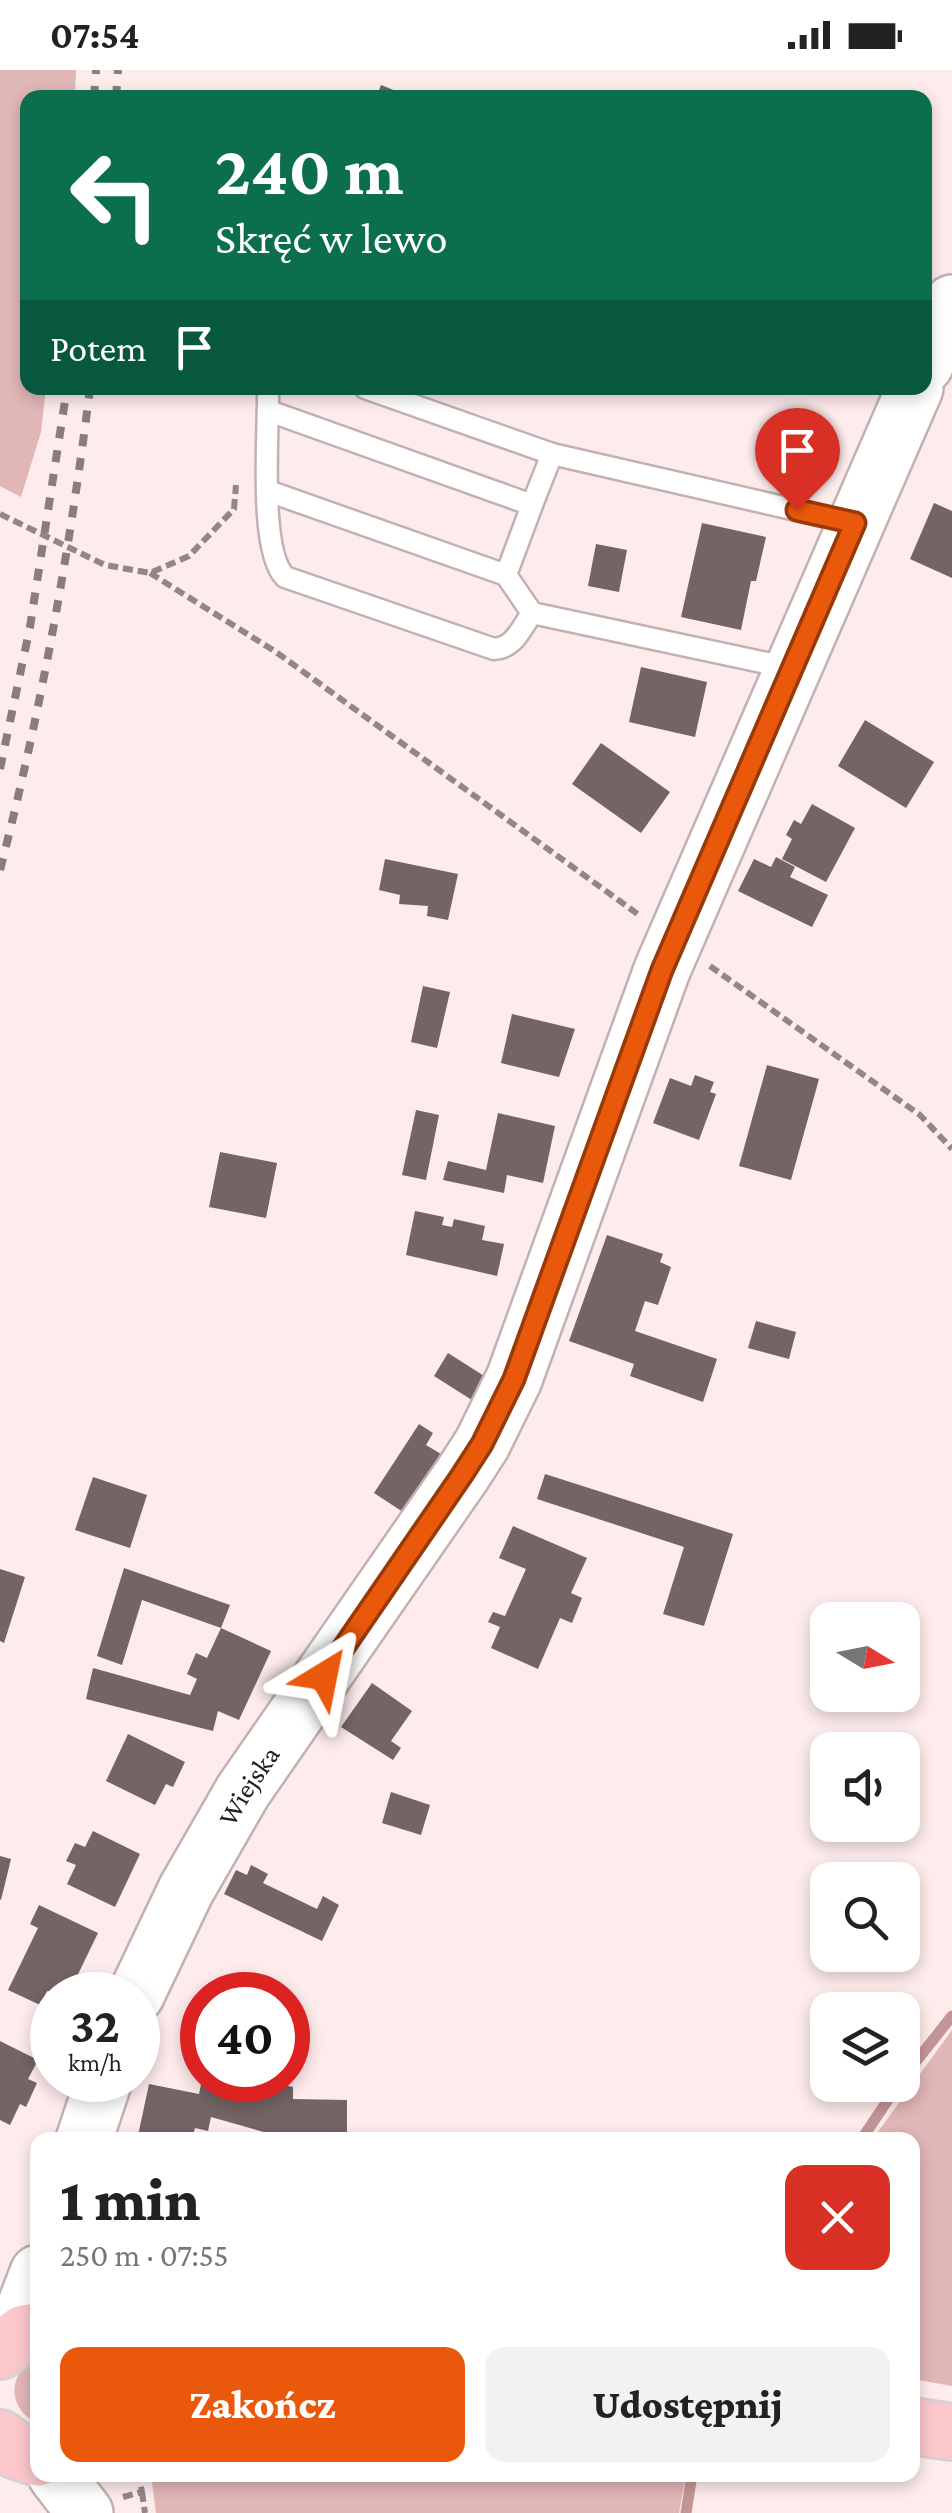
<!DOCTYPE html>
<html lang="pl">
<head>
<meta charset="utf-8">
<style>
  :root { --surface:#fff; --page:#f2f2f2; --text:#222; --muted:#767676; --accent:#ea580c }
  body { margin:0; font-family:"Crimson Pro",serif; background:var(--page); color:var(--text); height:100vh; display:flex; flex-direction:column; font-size:38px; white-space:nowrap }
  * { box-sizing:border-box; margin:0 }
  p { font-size:32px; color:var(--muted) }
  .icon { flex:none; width:55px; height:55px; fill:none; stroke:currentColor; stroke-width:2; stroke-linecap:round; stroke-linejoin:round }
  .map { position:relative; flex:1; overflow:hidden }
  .sheet { position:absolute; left:30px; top:2062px; width:890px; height:350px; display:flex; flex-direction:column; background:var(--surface); border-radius:20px; box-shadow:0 5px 15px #0003 }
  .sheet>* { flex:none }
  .banner { position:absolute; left:20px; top:20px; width:912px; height:305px; border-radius:20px; box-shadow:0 5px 15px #0003; background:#0b6e4f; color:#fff; overflow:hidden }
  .needle { width:65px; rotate:100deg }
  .tools { position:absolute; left:810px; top:1532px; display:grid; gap:20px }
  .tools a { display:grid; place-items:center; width:110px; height:110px; border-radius:20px; background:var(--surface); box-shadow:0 5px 15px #0003; font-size:50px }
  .speed { position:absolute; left:30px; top:1902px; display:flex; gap:20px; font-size:50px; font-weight:700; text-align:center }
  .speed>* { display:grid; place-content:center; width:130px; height:130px; border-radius:50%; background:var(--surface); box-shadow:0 5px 15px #0003; line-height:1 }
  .speed small { font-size:25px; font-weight:400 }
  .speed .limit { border:15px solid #d22; background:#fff; color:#111 }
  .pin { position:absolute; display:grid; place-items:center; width:85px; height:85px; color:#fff; margin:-102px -42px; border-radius:50% 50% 50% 0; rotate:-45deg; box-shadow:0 0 10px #0007 }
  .pin .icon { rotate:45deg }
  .me { position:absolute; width:110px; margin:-55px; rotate:35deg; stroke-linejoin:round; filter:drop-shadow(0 0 8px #0008) }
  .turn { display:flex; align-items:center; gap:35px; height:210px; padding:0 30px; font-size:45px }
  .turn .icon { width:130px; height:130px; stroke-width:2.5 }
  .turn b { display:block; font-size:70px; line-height:85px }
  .then { display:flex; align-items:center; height:95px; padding:0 30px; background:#0003; gap:20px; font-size:38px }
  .round { display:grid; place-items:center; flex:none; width:105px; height:105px; border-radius:20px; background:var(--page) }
  .head { display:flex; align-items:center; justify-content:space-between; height:170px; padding:0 30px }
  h1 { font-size:60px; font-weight:800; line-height:75px }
  .action { display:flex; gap:20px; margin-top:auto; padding:20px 30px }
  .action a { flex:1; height:115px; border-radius:20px; background:var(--accent); color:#fff; font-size:40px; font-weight:800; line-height:115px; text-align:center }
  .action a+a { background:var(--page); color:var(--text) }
  .status { display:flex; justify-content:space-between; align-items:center; height:70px; padding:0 50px; background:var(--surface); direction:ltr }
  .status svg { height:28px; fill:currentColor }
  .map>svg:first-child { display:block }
  .green { fill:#e1b6b7 }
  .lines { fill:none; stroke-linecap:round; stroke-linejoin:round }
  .stream { stroke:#c49597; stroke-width:11 }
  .building { fill:#746464 }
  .lane-casing { stroke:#c3b1b2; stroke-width:25 }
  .secondary-casing { stroke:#c3b1b2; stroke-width:60 }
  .primary-casing { stroke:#d3d2d2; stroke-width:60 }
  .path { stroke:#938686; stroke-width:6; stroke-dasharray:10 5; stroke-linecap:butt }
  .lane { stroke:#fff; stroke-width:20 }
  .secondary { stroke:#fff; stroke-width:55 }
  .primary { stroke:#fbc7cb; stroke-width:55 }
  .rail { stroke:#897c7d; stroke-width:8; stroke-dasharray:12 12; stroke-linecap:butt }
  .route-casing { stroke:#983908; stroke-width:25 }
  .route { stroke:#ea580c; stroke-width:18 }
  .labels { text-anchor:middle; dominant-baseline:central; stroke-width:10; stroke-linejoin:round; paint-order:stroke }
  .street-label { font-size:28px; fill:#241d1d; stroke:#fff }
</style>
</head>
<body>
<div class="status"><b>07:54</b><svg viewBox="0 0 49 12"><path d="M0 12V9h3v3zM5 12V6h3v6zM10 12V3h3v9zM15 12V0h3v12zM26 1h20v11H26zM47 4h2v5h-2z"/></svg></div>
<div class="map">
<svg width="952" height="2443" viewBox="0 0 952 2443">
  <rect width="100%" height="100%" fill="#feebec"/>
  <g class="green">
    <polygon points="0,0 76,0 75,27 28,28 28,318 46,318 41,362 21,427 0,416"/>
    <polygon points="952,1960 952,2316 913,2309 912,2070 872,2070"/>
    <path d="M37,2291H38L37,2352C8,2342 6,2300 37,2291Z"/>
    <polygon points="151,2405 686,2405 679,2443 156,2443"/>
  </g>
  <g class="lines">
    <g class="stream">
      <polyline points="902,2009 952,1946"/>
      <polyline points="861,2070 898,2015"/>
      <polyline points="686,2443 692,2405"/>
    </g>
  </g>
  <g class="building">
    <polygon points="381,15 411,27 411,28 376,28"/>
    <polygon points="934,433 952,441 952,508 910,489"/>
    <polygon points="702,453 766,467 756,511 751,511 741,560 681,547"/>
    <polygon points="596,474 627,480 619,522 588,516"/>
    <polygon points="641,597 707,612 695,667 629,652"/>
    <polygon points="865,650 934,692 906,738 838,696"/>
    <polygon points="601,673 670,722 641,763 572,714"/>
    <polygon points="812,734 855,758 826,812 782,789 792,769 786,765 794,750 801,754"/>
    <polygon points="776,787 795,797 790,807 828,825 812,857 738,821 754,789 771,797"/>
    <polygon points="385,789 458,804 448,850 427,846 428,836 399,834 400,825 379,820"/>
    <polygon points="423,916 450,922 437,978 411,972"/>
    <polygon points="512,944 575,959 559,1007 501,993"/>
    <polygon points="767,995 819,1009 791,1110 739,1096"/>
    <polygon points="695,1005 714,1012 710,1022 716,1024 699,1070 653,1053 670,1008 691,1016"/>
    <polygon points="416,1040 439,1045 426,1110 402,1105"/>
    <polygon points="498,1043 555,1056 543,1113 507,1105 504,1123 443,1110 448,1091 486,1100"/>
    <polygon points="220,1082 277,1093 266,1148 209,1137"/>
    <polygon points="415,1141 444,1147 442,1155 452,1157 454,1149 485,1156 482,1170 504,1174 497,1206 406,1185"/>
    <polygon points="607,1165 663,1184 660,1192 671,1197 658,1235 645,1231 635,1261 717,1289 703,1332 630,1306 634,1294 569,1271"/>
    <polygon points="756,1251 796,1262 789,1289 748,1278"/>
    <polygon points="448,1283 489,1309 475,1332 434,1306"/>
    <polygon points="419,1354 433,1363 426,1375 441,1384 403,1442 374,1423"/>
    <polygon points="545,1404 733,1464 704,1556 663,1544 684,1477 537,1429"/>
    <polygon points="93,1407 147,1425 130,1478 75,1460"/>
    <polygon points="513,1456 587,1488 571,1523 582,1528 572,1553 560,1548 538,1599 491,1578 500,1557 488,1552 493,1542 505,1546 526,1499 499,1488"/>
    <polygon points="124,1498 230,1535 221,1558 142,1530 122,1595 97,1586"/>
    <polygon points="0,1499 25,1507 4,1573 0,1571"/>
    <polygon points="221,1558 271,1581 239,1650 218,1641 213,1661 86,1629 93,1598 190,1625 197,1609 187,1604 196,1583 207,1588"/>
    <polygon points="372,1613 412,1641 391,1671 401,1678 393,1690 341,1657"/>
    <polygon points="128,1664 185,1692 173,1717 166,1714 155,1735 106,1711"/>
    <polygon points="391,1722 430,1735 421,1765 382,1753"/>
    <polygon points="93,1761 140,1784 115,1837 67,1814 76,1795 66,1791 75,1773 85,1777"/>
    <polygon points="0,1786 11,1789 1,1830 0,1829"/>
    <polygon points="251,1795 268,1804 263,1813 317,1839 323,1826 339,1835 322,1871 224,1824 236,1800 247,1805"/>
    <polygon points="39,1835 98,1863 68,1925 47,1921 40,1935 8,1920 38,1858 30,1854"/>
    <polygon points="0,1971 38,1990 28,2009 37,2013 26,2037 20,2034 10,2055 0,2050"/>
    <polygon points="202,2010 262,2010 293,2017 293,2029 347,2030 347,2070 292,2070 211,2047 208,2061 195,2058 192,2070 137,2070 149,2014 199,2024"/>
  </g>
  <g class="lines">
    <g class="lane-casing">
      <g id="lane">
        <path d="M268,318C269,359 258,480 285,507L494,579C514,578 521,559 532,543"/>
        <polyline points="365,318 552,384 853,453"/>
        <polyline points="269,341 532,435 552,384"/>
        <polyline points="268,421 506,505"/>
        <polyline points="532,435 506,505 532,543 790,598"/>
      </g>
    </g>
    <g class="secondary-casing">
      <g id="secondary">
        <polyline points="925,295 952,233"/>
        <path id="s1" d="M136,1925L186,1820L243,1721L462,1405L482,1374L514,1309L662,900L915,318"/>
        <polyline points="84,2070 104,2010"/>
        <polyline points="12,2271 38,2203"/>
        <polyline points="56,2405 85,2443"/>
      </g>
    </g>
    <g class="primary-casing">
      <g id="primary">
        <polyline points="0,2281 24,2263 38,2261"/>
        <polyline points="912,2356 952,2362"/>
        <polyline points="0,2368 17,2381 38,2388"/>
      </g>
    </g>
    <g class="path">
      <polyline points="0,444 105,495 150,503 189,486 234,439 236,415"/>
      <polyline points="150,503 276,582 639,845"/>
      <polyline points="710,896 920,1045 952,1079"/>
      <polyline points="142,2422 145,2443"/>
      <polyline points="123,2427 142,2422 139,2405"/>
    </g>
    <use href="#lane" class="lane"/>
    <use href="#secondary" class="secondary"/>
    <use href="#primary" class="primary"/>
    <g class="rail">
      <polyline points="94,28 96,0"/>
      <polyline points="116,28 118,0"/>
      <polyline points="0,699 30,557 67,318"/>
      <path d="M0,800C41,641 70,480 90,318"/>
    </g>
  </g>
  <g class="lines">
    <g class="route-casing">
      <polyline id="route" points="324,1606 462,1405 482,1374 514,1309 662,900 855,453 797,440"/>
    </g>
    <use href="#route" class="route"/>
  </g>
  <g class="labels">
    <g class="street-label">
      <text stroke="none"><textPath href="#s1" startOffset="238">Wiejska</textPath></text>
    </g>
  </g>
</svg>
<div class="tools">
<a><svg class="needle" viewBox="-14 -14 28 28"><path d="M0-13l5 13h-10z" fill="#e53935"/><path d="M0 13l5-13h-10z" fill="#767676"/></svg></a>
<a><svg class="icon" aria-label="sound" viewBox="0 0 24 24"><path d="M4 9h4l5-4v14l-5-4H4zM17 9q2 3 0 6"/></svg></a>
<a><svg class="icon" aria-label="search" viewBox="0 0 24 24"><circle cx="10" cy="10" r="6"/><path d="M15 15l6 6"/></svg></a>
<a><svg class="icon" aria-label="layers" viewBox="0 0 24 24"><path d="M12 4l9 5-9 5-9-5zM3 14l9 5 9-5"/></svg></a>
</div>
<div class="speed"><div>32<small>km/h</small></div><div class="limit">40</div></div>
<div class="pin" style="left:797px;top:440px;background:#d93025"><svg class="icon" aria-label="arrive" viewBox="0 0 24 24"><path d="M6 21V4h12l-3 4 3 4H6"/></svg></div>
<svg class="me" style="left:324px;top:1606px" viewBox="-20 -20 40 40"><path d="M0-17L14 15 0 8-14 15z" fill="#ea580c" stroke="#fff" stroke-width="4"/></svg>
<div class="banner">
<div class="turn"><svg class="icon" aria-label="left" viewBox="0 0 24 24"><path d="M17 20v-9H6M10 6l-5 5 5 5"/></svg><div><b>240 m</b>Skręć w lewo</div></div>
<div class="then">Potem<svg class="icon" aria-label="arrive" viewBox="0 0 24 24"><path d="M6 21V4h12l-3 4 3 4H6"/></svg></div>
</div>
<section class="sheet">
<div class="head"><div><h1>1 min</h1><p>250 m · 07:55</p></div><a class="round" style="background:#d93025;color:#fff"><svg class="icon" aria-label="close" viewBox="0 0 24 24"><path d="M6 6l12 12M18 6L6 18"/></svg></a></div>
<div class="action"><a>Zakończ</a><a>Udostępnij</a></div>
</section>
</div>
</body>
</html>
